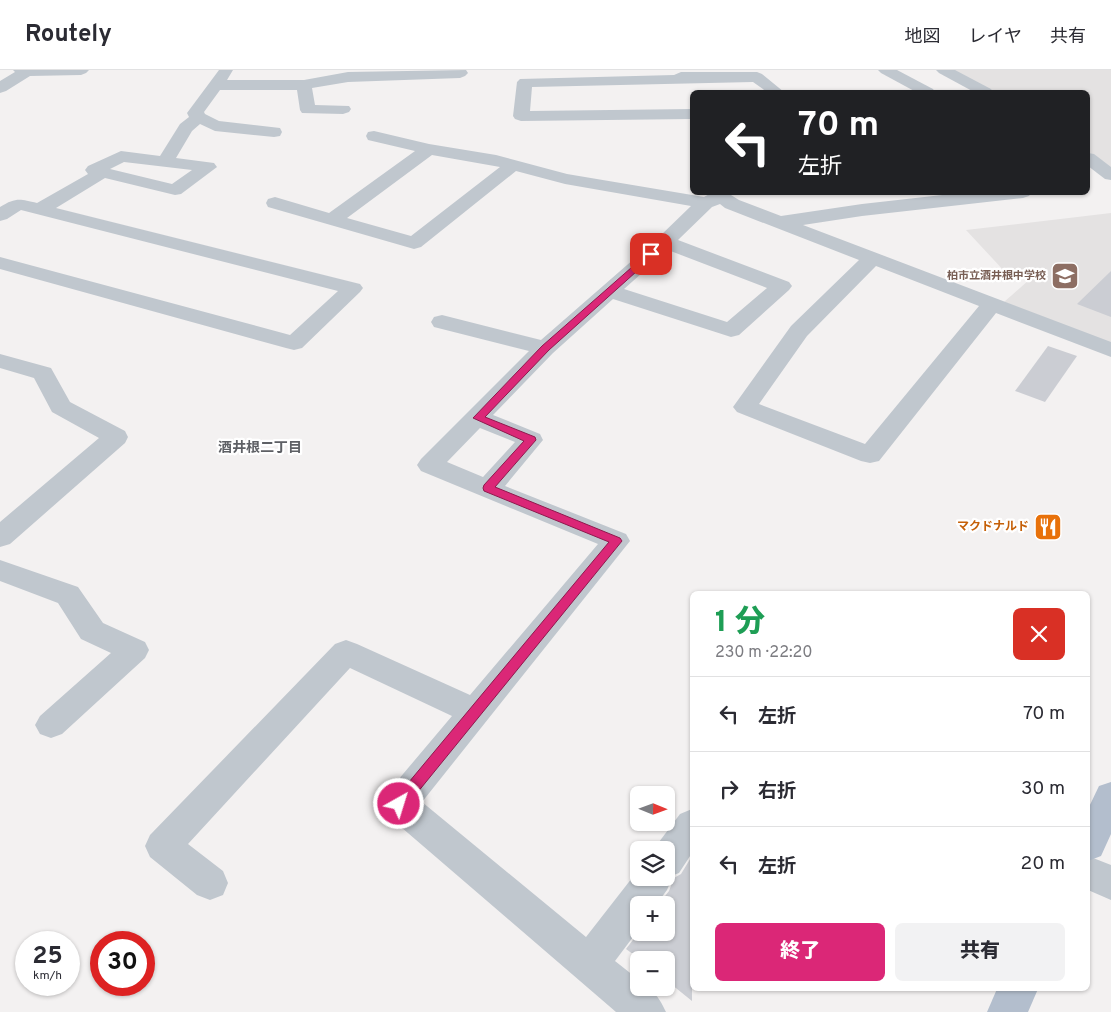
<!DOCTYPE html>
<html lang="ja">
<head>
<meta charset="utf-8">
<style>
  :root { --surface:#fff; --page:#f2f2f3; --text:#2b2b33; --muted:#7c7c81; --line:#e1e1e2; --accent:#db2777 }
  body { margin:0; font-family:Overpass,"Noto Sans JP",sans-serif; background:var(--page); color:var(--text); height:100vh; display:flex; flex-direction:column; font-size:19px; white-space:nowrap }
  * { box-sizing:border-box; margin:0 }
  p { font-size:16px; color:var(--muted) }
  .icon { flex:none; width:28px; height:28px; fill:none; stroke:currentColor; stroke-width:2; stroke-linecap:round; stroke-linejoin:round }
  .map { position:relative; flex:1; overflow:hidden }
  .drawer { position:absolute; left:690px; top:521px; width:400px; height:400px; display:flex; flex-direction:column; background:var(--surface); border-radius:8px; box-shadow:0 1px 4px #0004 }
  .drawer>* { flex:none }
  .guide { position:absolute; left:690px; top:20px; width:400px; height:105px; border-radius:8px; box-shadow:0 1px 4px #0004; background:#202124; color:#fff; overflow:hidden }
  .needle { width:32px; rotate:91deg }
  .fabs { position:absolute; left:630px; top:716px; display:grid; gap:10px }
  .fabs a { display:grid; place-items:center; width:45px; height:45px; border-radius:8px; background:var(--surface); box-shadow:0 1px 4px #0004; font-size:25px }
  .speed { position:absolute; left:15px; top:861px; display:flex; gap:10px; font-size:25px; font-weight:700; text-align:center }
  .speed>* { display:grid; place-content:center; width:65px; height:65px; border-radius:50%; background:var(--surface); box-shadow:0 1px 4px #0004; line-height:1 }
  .speed small { font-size:12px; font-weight:400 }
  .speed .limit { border:8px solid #d22; background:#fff; color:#111 }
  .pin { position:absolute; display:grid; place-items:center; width:42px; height:42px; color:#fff; margin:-21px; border-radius:10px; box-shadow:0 2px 8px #0006 }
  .me { position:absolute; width:55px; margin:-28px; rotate:39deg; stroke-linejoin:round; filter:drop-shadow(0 0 4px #0008) }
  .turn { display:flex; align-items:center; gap:18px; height:105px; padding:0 25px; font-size:22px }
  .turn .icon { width:65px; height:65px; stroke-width:2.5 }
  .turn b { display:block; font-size:35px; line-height:42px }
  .round { display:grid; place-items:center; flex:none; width:52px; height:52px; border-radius:8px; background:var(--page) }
  .overview { display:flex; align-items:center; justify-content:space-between; height:85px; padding:0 25px }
  h1 { font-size:30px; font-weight:800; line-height:38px; color:#1e9e55 }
  .cta { display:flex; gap:10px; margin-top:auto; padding:10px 25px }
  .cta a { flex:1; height:58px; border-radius:8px; background:var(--accent); color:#fff; font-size:20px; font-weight:800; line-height:58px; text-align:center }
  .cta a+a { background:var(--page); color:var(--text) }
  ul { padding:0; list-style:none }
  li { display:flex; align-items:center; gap:15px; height:75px; padding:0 25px; border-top:1px solid var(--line) }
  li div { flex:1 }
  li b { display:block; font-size:19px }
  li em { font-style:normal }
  header { display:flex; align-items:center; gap:30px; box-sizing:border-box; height:70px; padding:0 25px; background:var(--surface); border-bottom:1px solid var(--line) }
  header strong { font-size:24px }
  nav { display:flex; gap:28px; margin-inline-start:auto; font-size:18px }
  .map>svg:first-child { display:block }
  .education { fill:#e4e2e2 }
  .building { fill:#cbcdd3 }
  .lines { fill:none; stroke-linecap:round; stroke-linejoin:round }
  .minor { fill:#c0c7ce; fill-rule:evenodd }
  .major { fill:#b3becd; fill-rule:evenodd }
  .route { fill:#db2777; stroke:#8e194d }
  .labels { text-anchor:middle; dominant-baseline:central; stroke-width:4.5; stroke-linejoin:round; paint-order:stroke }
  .far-education-label { font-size:11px; font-weight:bold; fill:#785e54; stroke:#fff; text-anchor:end }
  .food-label { font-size:12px; font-weight:bold; fill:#c56008; stroke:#fff; text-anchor:end }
  .neighbourhood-label { font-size:14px; font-weight:bold; fill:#5e6065; stroke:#fff }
</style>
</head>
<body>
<header>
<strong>Routely</strong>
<nav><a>地図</a><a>レイヤ</a><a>共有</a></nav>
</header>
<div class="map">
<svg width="1111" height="942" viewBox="0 0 1111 942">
  <rect width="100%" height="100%" fill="#f3f1f1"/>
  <g class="education">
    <polygon points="951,0 1111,0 1111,100 1088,83 1088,22 991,22"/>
    <polygon points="1111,143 1111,273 1004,232 1029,210 1006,203 966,160"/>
  </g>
  <g class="building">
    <polygon points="1111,201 1111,247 1077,234"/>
    <polygon points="1048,276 1077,286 1045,332 1015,321"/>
    <polygon points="692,786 692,931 666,910 666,890 641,890 626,879 639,862 666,862 666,835 658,835 669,821 674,808 681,804"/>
  </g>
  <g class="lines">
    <g class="minor">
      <polygon points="13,0 89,0 86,3 81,5 30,6 6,21 0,23 0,11 15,2"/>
      <path d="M219,0H233L227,10H304L348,2L466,0L468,3L465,6L460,8L348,12L312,18L315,35L349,36L351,39L349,42L343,44L302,43L300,40L297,20H220L204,42L205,44L219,51L280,58L282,62L280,66L274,67L215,61L200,54L192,61L176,88L214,93L217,97L181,124L175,125L105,108L56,138L360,214L363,218L360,222L302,278L294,280L286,278L0,199V187L290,265L338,221L21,140L7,149L0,151V137C16,127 20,129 37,133L88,104L85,100L88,96L121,81L160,86L180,54L189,47L187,43ZM124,92L192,100L172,114L110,99Z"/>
      <polygon points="878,0 897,0 933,19 935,22 916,22 881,3"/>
      <polygon points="936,0 955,0 991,19 993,22 974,22 939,3"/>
      <polygon points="681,2 757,2 762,4 784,22 767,22 753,12 532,17 530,41 692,39 692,49 521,51 515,49 513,46 517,12 520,9 674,5"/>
      <path d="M374,61L429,74L496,85L567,104L704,127L713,122H731V125L739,130L781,146L862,134L969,122H1032L1029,126L1023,128L862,146L803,155L1111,272V287L996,243L879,391L870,393L861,391L737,342L733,337L791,256L859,190L725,138L720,134L712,137L678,170L789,212L792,216L789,220L739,265L731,267L613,229L553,283L493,345L540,364L543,370L505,416L626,464L630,471L422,732L586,867L639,799V808H666V780H653L680,744L692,739V783L679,803L671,806L672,808L667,820L656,835H639V859L615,891L639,910V918C654,918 660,929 666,942H616L387,745L382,734L387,723L452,646L350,598L188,774L223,801L228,813L223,825L210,830L197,825L150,787L145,776L150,765L335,574L346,570L357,574L470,625L598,474L421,401L417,395L421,389L529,281L434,257L431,252L434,247L442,245L541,270L658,168L691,136L565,114L516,101L421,177L414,179L268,137L266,133L268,129L275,127L329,143L415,81L368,70L366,66L368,62ZM432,85L500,97L411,166L347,148ZM668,180L767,218L727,252L624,219ZM876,196L979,236L865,374L759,334L807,266ZM480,358L515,372L483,407L447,392Z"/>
      <polygon points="1088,83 1094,84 1111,97 1111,110 1105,109 1088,96"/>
      <polygon points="0,284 51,298 70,332 125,361 128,367 125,373 10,474 0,477 0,452 99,368 52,342 34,308 0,298"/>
      <polygon points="0,490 78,517 103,553 145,572 149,580 145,588 62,664 51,668 40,664 35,655 40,646 111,583 81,569 58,533 0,511"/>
      <polygon points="1088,786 1111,795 1111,830 1088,820"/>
    </g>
    <g class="major">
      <polygon points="1111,712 1111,764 1101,786 1088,791 1088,739 1099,716"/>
      <polygon points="997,919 1038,919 1028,942 987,942"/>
    </g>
  </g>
  <polygon class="route" points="648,183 656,184 549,280 485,347 535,367 536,370 495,417 620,468 622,471 404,739 399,741 394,739 392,734 394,730 609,472 484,421 483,418 484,415 524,371 473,348 542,276"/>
  <defs>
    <g id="school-square" transform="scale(1.4375)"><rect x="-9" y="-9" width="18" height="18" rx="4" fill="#8d6e63" stroke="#fff"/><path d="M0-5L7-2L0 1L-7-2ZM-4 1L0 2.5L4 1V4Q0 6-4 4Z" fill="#fff"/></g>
    <g id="restaurant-square" transform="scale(1.4375)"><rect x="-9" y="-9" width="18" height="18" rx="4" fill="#e8710a" stroke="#fff"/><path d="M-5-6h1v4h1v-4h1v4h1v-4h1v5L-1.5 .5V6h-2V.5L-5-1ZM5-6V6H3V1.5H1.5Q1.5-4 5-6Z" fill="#fff"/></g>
  </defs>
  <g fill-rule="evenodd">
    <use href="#school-square" x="1065" y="206"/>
    <use href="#restaurant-square" x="1048" y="457"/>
  </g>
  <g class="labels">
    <g class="far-education-label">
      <text x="1046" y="206">柏市立酒井根中学校</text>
    </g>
    <g class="food-label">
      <text x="1029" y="457">マクドナルド</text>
    </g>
    <g class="neighbourhood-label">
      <text x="260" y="378">酒井根二丁目</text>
    </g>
  </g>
</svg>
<div class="fabs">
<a><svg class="needle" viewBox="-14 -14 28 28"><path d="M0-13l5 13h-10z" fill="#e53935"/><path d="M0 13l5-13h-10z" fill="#7c7c81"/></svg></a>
<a><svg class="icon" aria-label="layers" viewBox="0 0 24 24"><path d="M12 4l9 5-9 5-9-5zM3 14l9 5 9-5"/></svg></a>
<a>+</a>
<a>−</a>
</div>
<div class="speed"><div>25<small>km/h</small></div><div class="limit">30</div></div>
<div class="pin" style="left:651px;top:184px;background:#d93025"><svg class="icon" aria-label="arrive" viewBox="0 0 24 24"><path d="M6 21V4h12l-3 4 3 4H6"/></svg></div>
<svg class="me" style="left:399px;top:734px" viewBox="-20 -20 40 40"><circle r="17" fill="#db2777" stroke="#fff" stroke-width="3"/><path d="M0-11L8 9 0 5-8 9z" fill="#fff"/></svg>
<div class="guide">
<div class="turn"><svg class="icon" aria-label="left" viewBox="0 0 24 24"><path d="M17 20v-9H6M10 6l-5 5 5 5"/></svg><div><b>70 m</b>左折</div></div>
</div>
<section class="drawer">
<div class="overview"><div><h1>1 分</h1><p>230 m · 22:20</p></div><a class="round" style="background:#d93025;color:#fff"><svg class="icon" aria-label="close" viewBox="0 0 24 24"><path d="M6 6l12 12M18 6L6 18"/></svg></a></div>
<ul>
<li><svg class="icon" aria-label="left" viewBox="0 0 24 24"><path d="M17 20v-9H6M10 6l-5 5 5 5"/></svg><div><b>左折</b></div><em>70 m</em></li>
<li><svg class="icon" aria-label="right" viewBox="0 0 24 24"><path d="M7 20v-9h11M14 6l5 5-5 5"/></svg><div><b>右折</b></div><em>30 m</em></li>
<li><svg class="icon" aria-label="left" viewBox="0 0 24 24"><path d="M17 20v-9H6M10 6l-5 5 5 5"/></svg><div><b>左折</b></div><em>20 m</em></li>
</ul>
<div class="cta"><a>終了</a><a>共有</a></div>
</section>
</div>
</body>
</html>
